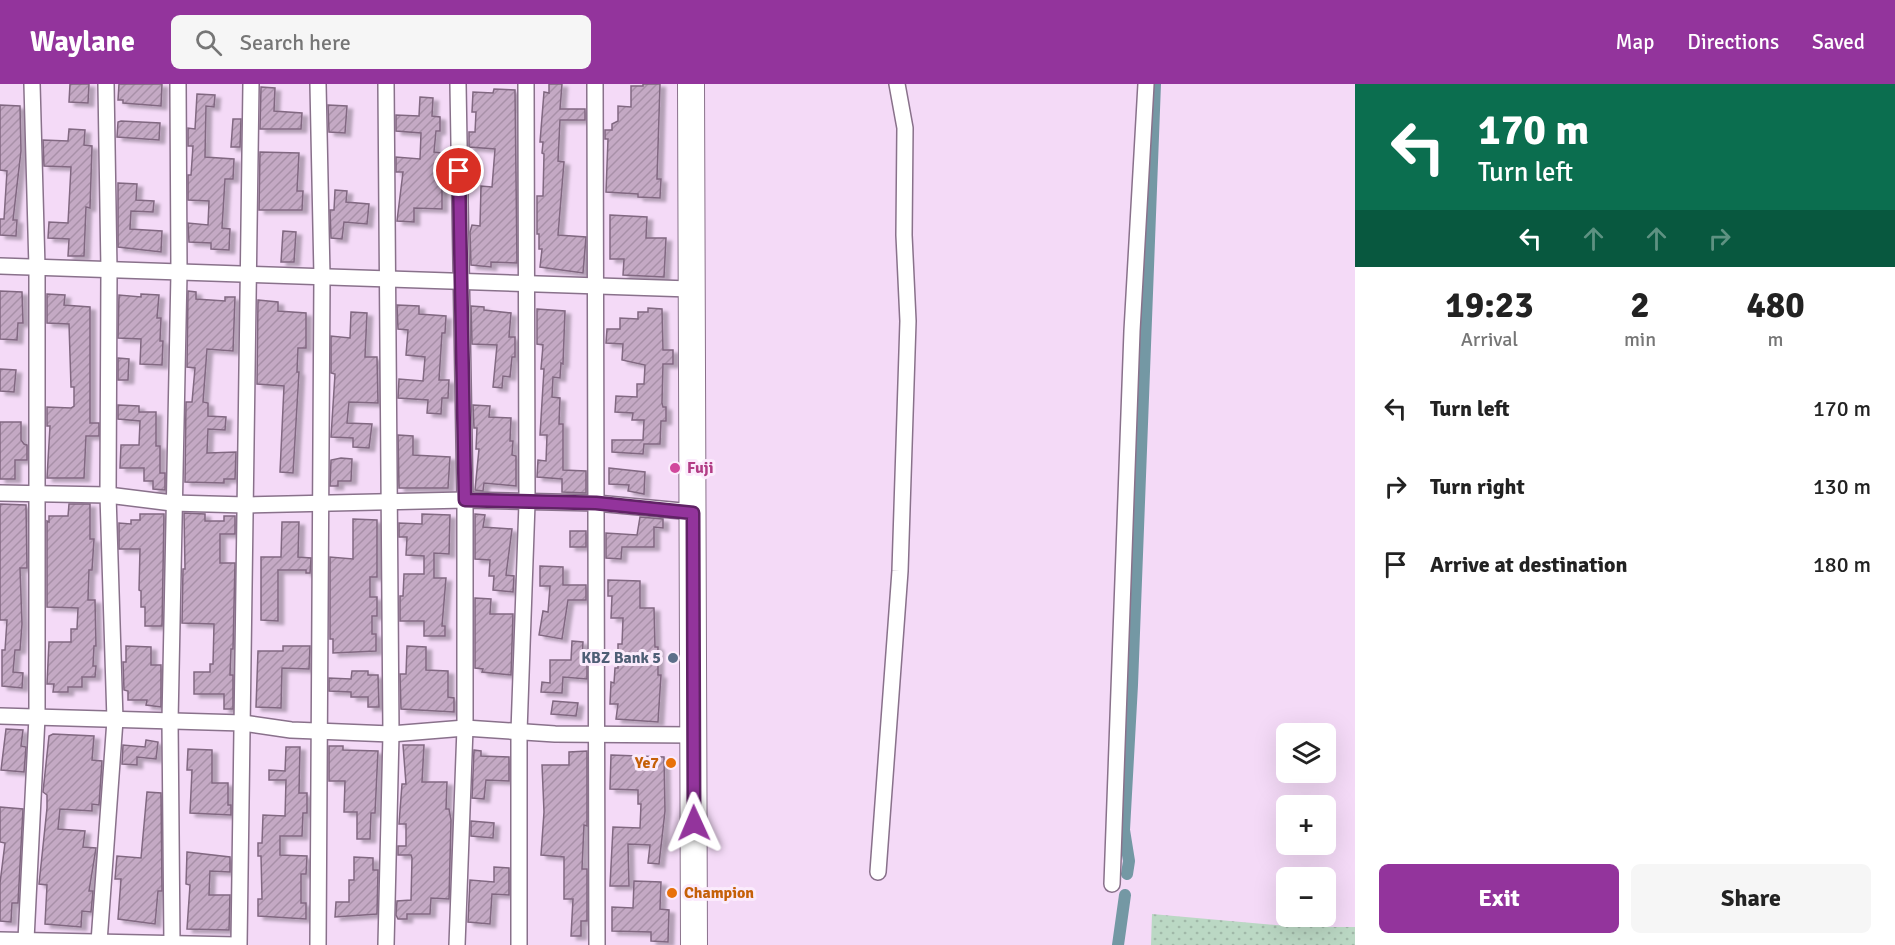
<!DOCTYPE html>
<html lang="en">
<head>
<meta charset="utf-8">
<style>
  :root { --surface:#fff; --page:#f6f6f6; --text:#222; --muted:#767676; --accent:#93349c }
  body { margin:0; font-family:Signika,sans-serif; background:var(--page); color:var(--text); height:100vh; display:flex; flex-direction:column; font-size:22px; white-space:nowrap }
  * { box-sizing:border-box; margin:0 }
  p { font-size:20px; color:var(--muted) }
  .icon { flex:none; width:33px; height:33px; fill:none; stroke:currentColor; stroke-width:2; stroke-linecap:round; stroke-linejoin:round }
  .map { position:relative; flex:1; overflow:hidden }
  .side { display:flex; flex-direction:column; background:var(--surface); width:540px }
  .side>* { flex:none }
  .top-card { background:#0b6e4f; color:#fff; overflow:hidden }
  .fabs { position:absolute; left:1276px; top:639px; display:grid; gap:12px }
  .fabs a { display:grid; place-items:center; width:60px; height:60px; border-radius:9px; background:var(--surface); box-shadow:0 6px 24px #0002; font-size:30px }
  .pin { position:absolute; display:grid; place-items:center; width:51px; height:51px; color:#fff; margin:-26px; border:3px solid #fff; border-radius:50%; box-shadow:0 2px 6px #0007 }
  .me { position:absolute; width:66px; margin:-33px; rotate:359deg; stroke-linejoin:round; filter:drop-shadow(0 0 4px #0008) }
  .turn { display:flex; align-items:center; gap:21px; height:126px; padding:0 24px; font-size:27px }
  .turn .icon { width:78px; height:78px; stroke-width:2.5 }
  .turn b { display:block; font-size:42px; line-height:51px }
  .lanes { display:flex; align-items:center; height:57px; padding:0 24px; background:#0003; justify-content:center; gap:30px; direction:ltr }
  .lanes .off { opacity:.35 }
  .eta { display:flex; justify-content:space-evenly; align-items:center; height:102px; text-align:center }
  .eta b { font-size:36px; font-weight:700; line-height:42px }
  .button { display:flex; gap:12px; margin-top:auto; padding:12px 24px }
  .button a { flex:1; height:69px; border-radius:9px; background:var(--accent); color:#fff; font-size:24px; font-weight:700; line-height:69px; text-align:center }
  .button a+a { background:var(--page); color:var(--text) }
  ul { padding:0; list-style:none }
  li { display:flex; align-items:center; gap:18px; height:78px; padding:0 24px }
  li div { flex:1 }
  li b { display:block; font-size:22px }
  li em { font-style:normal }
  header { display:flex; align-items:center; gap:36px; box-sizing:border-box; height:84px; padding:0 30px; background:var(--accent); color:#fff }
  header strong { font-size:28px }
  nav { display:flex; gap:33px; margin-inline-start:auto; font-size:21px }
  .search { width:420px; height:54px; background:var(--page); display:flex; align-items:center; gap:15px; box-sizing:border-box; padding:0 21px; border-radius:9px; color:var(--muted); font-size:22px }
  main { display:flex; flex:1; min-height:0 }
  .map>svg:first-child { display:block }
  .grass { fill:url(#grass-dots) }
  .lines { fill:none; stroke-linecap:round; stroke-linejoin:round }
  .canal { stroke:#7498a4; stroke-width:12 }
  .building { fill:url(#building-hatch); stroke:#816881; stroke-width:1.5; filter:url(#shadow) }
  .street-casing { stroke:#89718b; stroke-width:18 }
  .highway-casing { stroke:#89718b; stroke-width:28 }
  .street { stroke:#fff; stroke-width:15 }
  .highway { stroke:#fff; stroke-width:26 }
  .route-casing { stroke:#602265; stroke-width:15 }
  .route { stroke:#93349c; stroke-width:10 }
  .hotel-dot { fill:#d1479c; stroke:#fbebfc; stroke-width:2 }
  .service-dot { fill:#5c6f8a; stroke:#fbebfc; stroke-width:2 }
  .food-dot { fill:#e8710a; stroke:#fbebfc; stroke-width:2 }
  .labels { text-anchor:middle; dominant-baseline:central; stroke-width:6; stroke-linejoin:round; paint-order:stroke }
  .hotel-label { font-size:16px; font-weight:bold; fill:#b23c85; stroke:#fbebfc; text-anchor:start }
  .service-label { font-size:16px; font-weight:bold; fill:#4e5e75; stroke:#fbebfc; text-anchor:end }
  .food-label { font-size:16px; font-weight:bold; fill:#c56008; stroke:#fbebfc; text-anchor:end }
</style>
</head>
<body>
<header>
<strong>Waylane</strong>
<div class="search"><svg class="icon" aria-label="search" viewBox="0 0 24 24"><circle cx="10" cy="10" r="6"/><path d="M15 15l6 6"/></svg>Search here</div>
<nav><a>Map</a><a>Directions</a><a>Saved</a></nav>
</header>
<main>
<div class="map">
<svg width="1355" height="861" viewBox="0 0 1355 861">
  <defs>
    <pattern id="grass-dots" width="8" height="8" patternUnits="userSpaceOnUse" patternTransform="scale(1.5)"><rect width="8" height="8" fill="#bbd8c4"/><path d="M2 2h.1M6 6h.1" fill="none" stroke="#a0b8a8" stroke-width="1.8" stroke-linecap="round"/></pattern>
    <pattern id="building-hatch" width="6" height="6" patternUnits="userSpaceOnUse" patternTransform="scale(1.5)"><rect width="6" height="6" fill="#c4a9c4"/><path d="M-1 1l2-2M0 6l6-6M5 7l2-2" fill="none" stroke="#a890a8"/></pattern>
    <filter id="shadow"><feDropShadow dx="5.5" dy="3.5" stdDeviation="1.5" flood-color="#0004"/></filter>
  </defs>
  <rect width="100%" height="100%" fill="#f4daf7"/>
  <polygon class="grass" points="1152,830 1298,843 1355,843 1355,861 1151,861"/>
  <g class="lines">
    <g class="canal">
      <polyline points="1127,790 1129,777 1124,746 1132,601 1155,0"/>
      <polyline points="1118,861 1125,811"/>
    </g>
  </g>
  <g class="building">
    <polygon points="70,0 89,0 88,19 69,18"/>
    <polygon points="119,0 162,0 161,22 123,19 123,16 118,16"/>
    <polygon points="549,0 562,0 560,25 585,25 585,36 560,36 558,77 564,78 558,151 586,153 583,189 540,183 542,165 539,165 539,150 537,150 537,112 543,112 544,70 542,69 543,58 540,58 544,8 549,9"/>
    <polygon points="643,0 660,0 657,95 661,95 660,114 638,113 638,110 606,108 608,55 605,55 605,46 612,46 612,40 618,37 618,22 631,23 631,2 643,2"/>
    <polygon points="261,3 275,4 274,27 302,29 301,45 260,45"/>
    <polygon points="494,5 515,6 517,179 491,178 491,183 471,181 470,148 472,141 480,142 481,102 492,103 495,65 469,63 469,48 475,48 476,28 472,28 473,8 493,9"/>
    <polygon points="197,10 215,11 214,23 206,22 205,73 234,75 233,95 225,95 222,144 230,145 229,166 211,165 211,159 189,158 188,139 208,141 209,117 188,116 188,91 191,91 193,62 188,62 188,44 195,45"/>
    <polygon points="420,13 433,14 432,32 440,33 440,47 436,47 434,68 442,69 442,125 414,124 414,138 397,137 403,88 396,88 396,73 420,75 421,49 396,47 396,31 419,32"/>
    <polygon points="0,21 20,22 21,67 13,136 17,136 16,152 0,151 0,135 4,135 7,87 0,86"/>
    <polygon points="328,21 347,22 345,49 329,48"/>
    <polygon points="233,35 241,35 240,63 231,63"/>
    <polygon points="121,37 160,39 159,56 117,53 118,38"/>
    <polygon points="69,45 85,46 84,61 92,62 90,124 86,123 84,172 68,172 69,155 48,154 49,138 68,139 71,83 44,82 43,56 68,57"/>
    <polygon points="260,68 299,69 297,107 303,107 302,126 259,126"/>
    <polygon points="118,99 137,100 136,116 154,117 153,128 131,127 130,145 162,147 161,168 118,163"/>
    <polygon points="335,106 347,107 346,118 369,120 367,140 344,138 342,155 331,154 330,126 334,126"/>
    <polygon points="610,131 647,133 646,154 666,154 664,193 623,191 624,175 610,175"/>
    <polygon points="283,147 296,148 294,178 281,178"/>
    <polygon points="0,207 22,208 23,239 18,239 17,256 0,255"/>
    <polygon points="188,207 196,208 196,215 225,217 225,213 235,213 233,267 207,265 203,318 208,319 208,332 226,333 225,346 208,345 207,369 236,368 235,395 224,395 224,399 185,398 186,318 192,318 195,284 187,283"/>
    <polygon points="47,210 65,211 64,221 90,223 90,339 99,339 99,352 86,352 84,394 47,394 50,342 47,342 47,323 71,324 74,322 74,303 71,303 69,240 47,239"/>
    <polygon points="141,210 159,211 157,234 161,234 160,257 163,257 162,281 140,280 141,255 118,254 119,211 141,213"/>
    <polygon points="258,216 278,218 278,227 306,229 306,264 298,264 297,288 299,288 293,389 280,388 284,302 257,300"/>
    <polygon points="397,221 419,222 419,230 446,232 445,249 442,249 439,296 449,296 448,314 442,314 441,330 427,329 428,316 398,314 399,295 423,297 425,273 406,271 408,246 398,245"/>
    <polygon points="471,222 484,223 484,226 511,229 509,253 515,253 515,273 512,273 510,293 503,292 502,304 493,303 497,261 472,260"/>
    <polygon points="648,224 662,225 663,266 673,266 673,280 663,280 662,319 663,323 666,323 666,337 661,337 660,360 644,360 643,370 612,368 612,356 643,356 644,336 632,336 633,329 615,328 616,312 637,313 637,300 644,300 645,281 622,276 623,260 606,259 607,245 620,245 620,234 638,235 638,228 648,228"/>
    <polygon points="537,225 565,227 563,280 561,279 560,294 553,293 552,313 560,314 559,340 563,340 563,386 586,387 586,409 562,408 562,395 537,393 538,376 546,377 547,351 540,351 544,285 541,285 543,261 537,260"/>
    <polygon points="351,228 367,229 365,273 377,273 378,319 349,318 347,339 372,340 369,364 353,363 353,354 331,353 335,290 331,289 331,252 350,254"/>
    <polygon points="118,274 129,275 128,296 118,296"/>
    <polygon points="0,285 16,286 14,308 0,307"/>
    <polygon points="118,321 139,322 139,328 156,328 156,362 160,362 160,389 165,389 165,406 153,405 153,397 144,397 144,384 120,384 121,361 139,361 140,337 118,335"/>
    <polygon points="473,321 490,322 489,333 511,334 510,357 513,357 512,371 516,372 516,402 484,399 483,407 475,406 479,365 476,365 477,344 474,344"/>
    <polygon points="0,338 21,338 21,356 24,360 27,361 27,376 15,376 15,395 0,395"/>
    <polygon points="398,351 413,352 413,371 450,373 448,404 399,404"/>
    <polygon points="341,374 352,375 351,397 338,397 338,402 330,402 331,376"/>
    <polygon points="609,384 645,388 644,410 628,407 629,401 609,400"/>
    <polygon points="0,420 26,421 27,484 20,484 22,540 20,566 15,566 13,588 23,589 22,604 2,602 2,566 5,566 7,536 0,536"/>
    <polygon points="69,420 90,420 90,455 94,455 92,486 89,486 88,516 95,516 96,562 94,562 93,582 96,582 95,593 82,593 82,603 68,603 68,608 53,608 54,600 47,600 49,558 71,558 71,545 77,545 78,524 47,523 47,437 49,438 49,432 68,432"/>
    <polygon points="184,429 205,430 205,437 224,437 224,432 235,432 235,450 220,450 220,479 235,479 233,565 231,565 230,591 233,591 233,625 224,625 224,610 194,610 194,588 210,588 210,580 213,580 214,540 182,539 183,485 185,485"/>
    <polygon points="140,430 164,430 162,542 145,542 145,523 141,523 141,507 139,506 140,465 119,465 119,439 131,440 131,436 140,436"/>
    <polygon points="422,430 450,431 449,470 434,469 434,494 446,494 442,542 445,542 445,552 424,552 424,537 400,537 400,512 403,512 404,490 424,490 424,472 406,471 407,453 399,453 399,439 422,440"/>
    <polygon points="475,430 485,431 483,443 512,445 506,491 514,492 513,508 493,506 494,492 489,492 490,476 475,475"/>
    <polygon points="640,433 663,435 663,444 654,443 654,463 622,463 621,475 606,474 606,449 637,451"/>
    <polygon points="353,435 377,436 377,493 370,493 370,513 377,513 377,532 372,532 372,550 376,550 376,567 333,569 333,555 330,555 330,473 353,475"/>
    <polygon points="282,438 299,438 298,473 311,474 310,489 306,489 306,486 278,486 278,537 261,536 261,473 281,473"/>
    <rect x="570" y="447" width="16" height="16"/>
    <polygon points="540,482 563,483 563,501 586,501 586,516 568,516 562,555 539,551 543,527 548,528 550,502 540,502"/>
    <polygon points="608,496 640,497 640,524 654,524 655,563 658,563 658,591 661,591 658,638 616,635 618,620 610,620 611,598 614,599 615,584 618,584 618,560 622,560 623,534 611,534 612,512 608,512"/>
    <polygon points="475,514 491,515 490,530 513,530 511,591 482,588 483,585 475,584"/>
    <polygon points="572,557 583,558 582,576 587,577 587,595 563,593 562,609 541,608 542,598 550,599 550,576 571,576"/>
    <polygon points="126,562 151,563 151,581 161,581 161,623 146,621 147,616 128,616 128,607 124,606 123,578 126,578"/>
    <polygon points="283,562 310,562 309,585 282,584 281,624 256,623 258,567 283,567"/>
    <polygon points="407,562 426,563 426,586 448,587 448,613 454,614 454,628 401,625 400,590 406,590"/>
    <polygon points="352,587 368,587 368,591 378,591 379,623 368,623 368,613 351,613 351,608 329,607 329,594 351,595"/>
    <polygon points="553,617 578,619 576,632 551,630"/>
    <polygon points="6,645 23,646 21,662 26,663 24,688 1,686"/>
    <polygon points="53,650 94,652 92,676 102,677 99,721 92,720 92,727 60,725 58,745 85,747 83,763 96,764 89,807 93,807 91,828 82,827 81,843 45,840 47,801 39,800 47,724 47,711 43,708 49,652"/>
    <polygon points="146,656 158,658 156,675 137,673 137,681 122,680 123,661 145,663"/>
    <polygon points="403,661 424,661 422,698 447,698 446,725 449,725 451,736 449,815 431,814 430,830 407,830 407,835 398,835 396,831 397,817 411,816 412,774 411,771 398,771 398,762 406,762 406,740 399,740 402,700 406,700"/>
    <polygon points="329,662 343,662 343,666 378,667 375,729 371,729 370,755 357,755 357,728 344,728 345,697 329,697"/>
    <polygon points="286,663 300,663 299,709 307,709 307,729 303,729 302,752 280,752 280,771 307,772 306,790 301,790 301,819 306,819 306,835 258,832 258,815 262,815 261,772 258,772 258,759 262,759 263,731 285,732 286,696 269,696 269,686 285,687"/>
    <polygon points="188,665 212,666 212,699 228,699 228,721 231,721 231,731 190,729 192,686 187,686"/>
    <polygon points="474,666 481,667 481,672 509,673 509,697 486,696 484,715 472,714"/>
    <polygon points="587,667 587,742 584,741 582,785 587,785 587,837 581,837 581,852 571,852 573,815 564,815 564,773 541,771 544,728 542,681 569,681 569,668"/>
    <polygon points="611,671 664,673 665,727 659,780 648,779 650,761 628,760 629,802 610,802 613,743 640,744 641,720 638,720 638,706 610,705"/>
    <polygon points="147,708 161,709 162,807 158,807 155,840 118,835 121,795 115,795 117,772 141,774"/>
    <polygon points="0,723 23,725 18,819 12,819 11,838 0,837 0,799 5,759 0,758"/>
    <polygon points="471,737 494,739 493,754 471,752"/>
    <polygon points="187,768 230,773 230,788 210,787 209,811 230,811 229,846 187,845 190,801 186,800"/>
    <polygon points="354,773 373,774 373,786 378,786 377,830 335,833 336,818 349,818 349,796 354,796"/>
    <polygon points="494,783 509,784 509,811 492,810 490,840 468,838 470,796 494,798"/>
    <polygon points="634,797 661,798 660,825 669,826 668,858 651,857 651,848 612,847 612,823 633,824"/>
  </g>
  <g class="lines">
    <g class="street-casing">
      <g id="street">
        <polyline points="318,0 322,192 318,861"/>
        <polyline points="386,0 391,650 386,861"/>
        <polyline points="595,0 597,861"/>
        <polyline points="0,182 690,205"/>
        <polyline points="0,409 108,411 172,419 246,421 465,416 596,419 693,428"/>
        <polyline points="0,632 243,639 291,646 391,650 465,644 555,650 694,651"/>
        <polyline points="878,788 900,487 908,237 904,151 905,44 897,0"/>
        <polyline points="1112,800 1132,247 1146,0"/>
        <polyline points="0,856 237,861"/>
        <polyline points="26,856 37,633 37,184 32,0"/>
        <polyline points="99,858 115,636 108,411 109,186 106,0"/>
        <polyline points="172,860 170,637 179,189 178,0"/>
        <polyline points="239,861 251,0"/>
        <polyline points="457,861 465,644 465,416 458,0"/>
        <polyline points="519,861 519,648 527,419 526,0"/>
      </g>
    </g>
    <g class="highway-casing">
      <polyline id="highway" points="691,0 694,861"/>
    </g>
    <use href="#street" class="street"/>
    <use href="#highway" class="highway"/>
  </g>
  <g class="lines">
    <g class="route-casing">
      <polyline id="route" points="459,87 465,416 596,419 693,429 694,739"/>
    </g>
    <use href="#route" class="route"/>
  </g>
  <circle class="hotel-dot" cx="675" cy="384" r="6"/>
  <circle class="service-dot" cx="673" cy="574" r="6"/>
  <g class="food-dot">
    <circle cx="671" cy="679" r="6"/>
    <circle cx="672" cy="809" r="6"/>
  </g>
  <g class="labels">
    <g class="hotel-label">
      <text x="687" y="384">Fuji</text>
    </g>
    <g class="service-label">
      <text x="661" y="574">KBZ Bank 5</text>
    </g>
    <g class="food-label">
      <text x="659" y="679">Ye7</text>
      <text x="684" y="809" text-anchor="start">Champion</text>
    </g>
  </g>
</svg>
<div class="fabs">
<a><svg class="icon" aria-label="layers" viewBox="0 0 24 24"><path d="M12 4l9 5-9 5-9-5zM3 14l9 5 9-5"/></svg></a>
<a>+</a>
<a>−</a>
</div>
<div class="pin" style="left:459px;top:87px;background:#d93025"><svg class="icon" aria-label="arrive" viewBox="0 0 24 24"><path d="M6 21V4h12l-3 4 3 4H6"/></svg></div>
<svg class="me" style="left:694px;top:739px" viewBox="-20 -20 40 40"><path d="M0-17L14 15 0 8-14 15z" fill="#93349c" stroke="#fff" stroke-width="4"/></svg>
</div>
<section class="side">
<div class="top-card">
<div class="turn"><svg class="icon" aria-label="left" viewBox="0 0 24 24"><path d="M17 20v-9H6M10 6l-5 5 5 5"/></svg><div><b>170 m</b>Turn left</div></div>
<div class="lanes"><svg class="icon" aria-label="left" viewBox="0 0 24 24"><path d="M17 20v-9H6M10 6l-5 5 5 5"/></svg><svg class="icon off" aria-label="ahead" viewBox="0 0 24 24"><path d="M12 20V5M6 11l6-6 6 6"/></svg><svg class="icon off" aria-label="ahead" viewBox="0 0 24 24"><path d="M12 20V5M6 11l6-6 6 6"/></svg><svg class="icon off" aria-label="right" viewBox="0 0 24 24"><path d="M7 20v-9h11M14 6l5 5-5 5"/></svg></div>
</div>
<div class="eta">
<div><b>19:23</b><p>Arrival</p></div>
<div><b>2</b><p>min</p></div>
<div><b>480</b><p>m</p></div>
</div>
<ul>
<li><svg class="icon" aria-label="left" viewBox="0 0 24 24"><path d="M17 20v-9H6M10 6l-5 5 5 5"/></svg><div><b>Turn left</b></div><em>170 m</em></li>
<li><svg class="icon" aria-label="right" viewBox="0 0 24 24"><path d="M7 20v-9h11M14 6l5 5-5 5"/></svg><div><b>Turn right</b></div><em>130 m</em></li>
<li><svg class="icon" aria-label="arrive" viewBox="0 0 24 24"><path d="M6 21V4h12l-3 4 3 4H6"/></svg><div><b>Arrive at destination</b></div><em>180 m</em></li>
</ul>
<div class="button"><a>Exit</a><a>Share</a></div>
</section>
</main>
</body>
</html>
